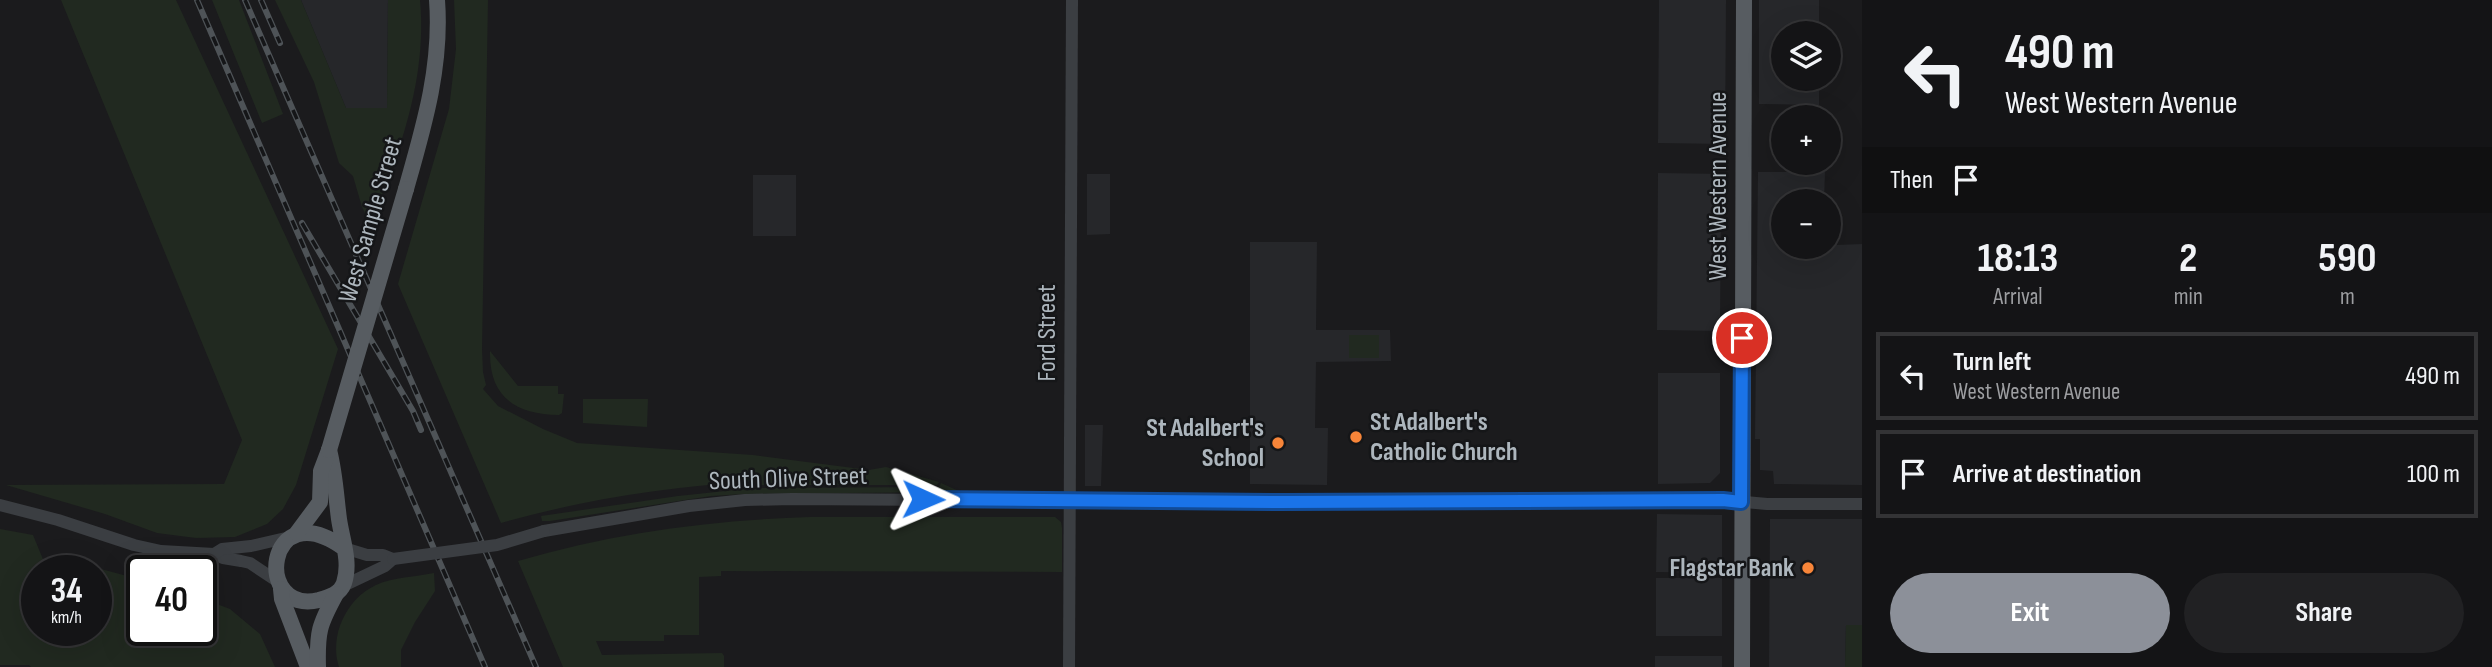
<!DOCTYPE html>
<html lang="en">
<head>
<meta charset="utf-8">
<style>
  :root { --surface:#141416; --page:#212123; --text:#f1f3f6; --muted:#9d9ea1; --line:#333335; --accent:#8c9099 }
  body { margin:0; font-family:"Sofia Sans Condensed",sans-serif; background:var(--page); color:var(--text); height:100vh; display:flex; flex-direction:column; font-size:26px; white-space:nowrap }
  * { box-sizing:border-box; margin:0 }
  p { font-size:23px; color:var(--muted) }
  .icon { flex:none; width:38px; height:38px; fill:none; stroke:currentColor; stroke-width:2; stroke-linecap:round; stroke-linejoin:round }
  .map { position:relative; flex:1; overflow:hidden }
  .drawer { display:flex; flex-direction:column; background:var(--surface); width:630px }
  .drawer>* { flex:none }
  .top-card { background:#141416; color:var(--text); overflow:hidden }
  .fabs { position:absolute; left:1771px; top:21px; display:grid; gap:14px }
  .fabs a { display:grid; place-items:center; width:70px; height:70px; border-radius:50%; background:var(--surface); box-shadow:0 7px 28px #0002,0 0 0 2px var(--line); font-size:35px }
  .speed { position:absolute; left:21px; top:555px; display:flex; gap:14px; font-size:35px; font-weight:700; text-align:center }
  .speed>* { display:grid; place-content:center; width:91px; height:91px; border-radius:50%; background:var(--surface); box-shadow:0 7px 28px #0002,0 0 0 2px var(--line); line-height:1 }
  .speed small { font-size:18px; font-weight:400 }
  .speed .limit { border:4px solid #111; border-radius:10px; background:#fff; color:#111 }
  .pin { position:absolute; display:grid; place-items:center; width:60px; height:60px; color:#fff; margin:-30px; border:4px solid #fff; border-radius:50%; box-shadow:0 2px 7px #0007 }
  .me { position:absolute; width:77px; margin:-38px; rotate:91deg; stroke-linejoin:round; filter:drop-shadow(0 0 5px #0008) }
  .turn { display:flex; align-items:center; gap:24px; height:147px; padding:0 28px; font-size:32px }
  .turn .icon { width:91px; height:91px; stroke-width:2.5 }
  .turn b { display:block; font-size:49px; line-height:60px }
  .then { display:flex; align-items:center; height:66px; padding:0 28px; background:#0003; gap:14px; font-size:26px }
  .eta { display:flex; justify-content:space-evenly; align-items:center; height:119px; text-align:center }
  .eta b { font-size:42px; font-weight:700; line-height:49px }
  .action { display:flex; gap:14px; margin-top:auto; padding:14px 28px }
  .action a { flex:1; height:80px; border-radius:42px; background:var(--accent); color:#fff; font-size:28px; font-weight:700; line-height:80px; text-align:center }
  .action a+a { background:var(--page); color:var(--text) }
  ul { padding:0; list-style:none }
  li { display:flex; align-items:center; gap:21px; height:88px; margin:0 14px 10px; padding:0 14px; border:4px solid var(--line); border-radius:0px }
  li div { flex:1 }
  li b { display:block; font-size:26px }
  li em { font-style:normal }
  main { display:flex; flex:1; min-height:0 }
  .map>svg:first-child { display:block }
  .built { fill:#26272a }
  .green { fill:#212920; fill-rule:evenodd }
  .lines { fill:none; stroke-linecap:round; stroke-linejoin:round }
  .minor { stroke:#3b3e42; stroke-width:12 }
  .major { stroke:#575c61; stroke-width:16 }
  .rail-casing { stroke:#4e5357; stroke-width:6 }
  .rail { stroke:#151618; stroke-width:3.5; stroke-dasharray:10; stroke-linecap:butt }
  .minor-bridge { stroke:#3b3e42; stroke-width:12 }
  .major-bridge { stroke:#575c61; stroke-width:16 }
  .route-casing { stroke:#114b97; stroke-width:18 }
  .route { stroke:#1a73e8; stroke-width:12 }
  .poi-dot { fill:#f78539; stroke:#151618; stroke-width:2.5 }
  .labels { text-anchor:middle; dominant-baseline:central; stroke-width:5; stroke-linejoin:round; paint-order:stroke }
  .street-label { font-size:26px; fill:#adb6bd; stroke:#151618 }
  .poi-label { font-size:26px; font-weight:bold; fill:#adb6bd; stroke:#151618; text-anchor:end }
</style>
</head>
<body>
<main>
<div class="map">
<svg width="1862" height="667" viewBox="0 0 1862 667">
  <rect width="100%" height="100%" fill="#1b1b1d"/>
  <g class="built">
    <polygon points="301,0 388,0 387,108 346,108"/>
    <polygon points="1659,0 1726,0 1725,144 1658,143"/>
    <polygon points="1759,0 1819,0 1819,33 1783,33 1783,79 1819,79 1819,105 1759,104"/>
    <polygon points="1758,172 1825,172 1824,201 1783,201 1783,247 1862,244 1862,485 1774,484 1773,471 1760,470 1760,439 1755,439"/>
    <polygon points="1658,173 1725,174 1725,195 1721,196 1720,331 1657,330"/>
    <polygon points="1087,174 1110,174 1110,234 1087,235"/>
    <rect x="753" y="175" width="43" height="61"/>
    <polygon points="1250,242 1317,242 1316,330 1390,330 1391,361 1316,362 1315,428 1328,428 1327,485 1250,484"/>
    <polygon points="1658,373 1720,373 1720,473 1710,483 1658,484"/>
    <polygon points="1085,425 1103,425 1101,486 1085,486"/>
    <polygon points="1657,514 1722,515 1722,573 1656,572"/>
    <polygon points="1770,519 1862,519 1862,625 1846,626 1845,667 1769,667"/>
    <rect x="1656" y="578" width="66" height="58"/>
    <rect x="1655" y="656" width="67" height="11"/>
  </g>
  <g class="green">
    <polygon points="61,0 176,0 338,349 296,485 283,509 267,524 235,537 196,538 157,533 105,514 6,485 224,484 242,440"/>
    <polygon points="212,0 239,0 283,114 262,123"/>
    <path d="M275,0H301L346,108H387L388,0H420C425,52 414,105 397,154C389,178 379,201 371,225L362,207L353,176L339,163L314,82Z"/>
    <path d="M454,0H488L482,349L483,372L486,385L483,389L498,406L543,429L577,443L753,455L869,470L886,467L939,482L937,485H754L753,482C669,486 582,500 501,523L398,284L449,109L456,49Z"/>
    <rect x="1349" y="335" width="30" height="23"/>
    <path d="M490,351L518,386H558V394H564L562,413L559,415C515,414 489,397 490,351Z"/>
    <polygon points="583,399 648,399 647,427 583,423"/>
    <polygon points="941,483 961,492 744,494 711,496 550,521 542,521 541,516 678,496 754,488 939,487"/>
    <path d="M810,517H1055L1061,522L1062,528V572L721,571V576L699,577V635H664V641H596L602,655L722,653L724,656V667H563L518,561C613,533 711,520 810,517Z"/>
    <path d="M0,529L33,535L47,569L86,565L142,580V630H201V598L230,609L260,634L275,667H31L29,665H0ZM37,570H96V630H37Z"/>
    <path d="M434,573L435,591L415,622L401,650V667H339C329,636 346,599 376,585C394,577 415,577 434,573Z"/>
    <polygon points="1846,625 1862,625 1862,667 1845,667"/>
  </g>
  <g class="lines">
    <g class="minor">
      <polyline points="0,505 58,520 134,545 161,551 214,554 223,558 241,561 250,563 277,581"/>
      <polyline points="544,531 689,506 745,500 792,499 1283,502 1723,500 1767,504 1862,504"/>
      <polyline points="214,554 222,549 251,546 290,537"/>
      <polyline points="343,586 385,566 393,559 383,555 367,555 344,548"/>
      <polyline points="1069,667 1072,0"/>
    </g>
    <g class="major">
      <path d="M406,189C424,126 442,66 437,0"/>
      <path d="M329,450C335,473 336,496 339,519C342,540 351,562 344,583C340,594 330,597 319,600C253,616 265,491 344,548"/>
      <polyline points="297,533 320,502 321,471 329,450"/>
      <polyline points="281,589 282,599 308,667"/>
      <path d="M318,667C317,632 319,625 336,594"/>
      <polyline points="1742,667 1744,0"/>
    </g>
    <g class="rail-casing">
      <g id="rail">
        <polyline points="197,0 485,667"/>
        <polyline points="245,0 536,667"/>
        <polyline points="261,0 280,43"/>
        <polyline points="302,223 413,411 421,430"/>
      </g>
    </g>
    <use href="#rail" class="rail"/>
    <polyline class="minor-bridge" points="393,559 497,545 544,531"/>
    <polyline class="major-bridge" points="329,450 406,189"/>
  </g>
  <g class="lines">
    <g class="route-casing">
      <polyline id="route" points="923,499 1283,502 1723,500 1741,502 1742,338"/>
    </g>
    <use href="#route" class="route"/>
  </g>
  <g class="poi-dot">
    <circle cx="1356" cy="437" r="7"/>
    <circle cx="1278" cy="443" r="7"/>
    <circle cx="1808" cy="568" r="7"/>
  </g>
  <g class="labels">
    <g class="street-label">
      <text transform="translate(1718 186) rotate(-90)">West Western Avenue</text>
      <text transform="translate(371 220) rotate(-74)">West Sample Street</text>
      <text transform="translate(1047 333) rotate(-90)">Ford Street</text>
      <text transform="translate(788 479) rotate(-2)">South Olive Street</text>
    </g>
    <g class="poi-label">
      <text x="1370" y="422" text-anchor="start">St Adalbert's<tspan x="1370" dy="30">Catholic Church</tspan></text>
      <text x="1264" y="428">St Adalbert's<tspan x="1264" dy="30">School</tspan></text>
      <text x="1794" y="568">Flagstar Bank</text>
    </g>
  </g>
</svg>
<div class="fabs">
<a><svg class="icon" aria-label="layers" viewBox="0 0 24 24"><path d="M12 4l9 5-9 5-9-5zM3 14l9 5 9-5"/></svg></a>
<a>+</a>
<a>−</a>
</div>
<div class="speed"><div>34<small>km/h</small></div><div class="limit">40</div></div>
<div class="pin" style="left:1742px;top:338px;background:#d93025"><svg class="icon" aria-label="arrive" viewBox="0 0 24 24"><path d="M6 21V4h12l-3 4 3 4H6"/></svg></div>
<svg class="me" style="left:923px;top:499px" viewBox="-20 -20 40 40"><path d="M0-17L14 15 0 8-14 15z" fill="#1a73e8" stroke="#fff" stroke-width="4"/></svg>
</div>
<section class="drawer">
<div class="top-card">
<div class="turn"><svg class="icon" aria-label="left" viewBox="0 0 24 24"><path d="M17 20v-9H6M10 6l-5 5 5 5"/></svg><div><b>490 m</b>West Western Avenue</div></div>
<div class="then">Then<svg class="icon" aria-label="arrive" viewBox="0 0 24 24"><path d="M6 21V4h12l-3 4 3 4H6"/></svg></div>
</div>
<div class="eta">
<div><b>18:13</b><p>Arrival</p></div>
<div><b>2</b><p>min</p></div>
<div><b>590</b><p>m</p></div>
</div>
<ul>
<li><svg class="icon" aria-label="left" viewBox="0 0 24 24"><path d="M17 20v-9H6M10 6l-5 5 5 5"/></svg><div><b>Turn left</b><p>West Western Avenue</p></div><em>490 m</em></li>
<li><svg class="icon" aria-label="arrive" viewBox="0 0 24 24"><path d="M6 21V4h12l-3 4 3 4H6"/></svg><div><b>Arrive at destination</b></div><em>100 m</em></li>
</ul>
<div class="action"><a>Exit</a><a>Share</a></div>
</section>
</main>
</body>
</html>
